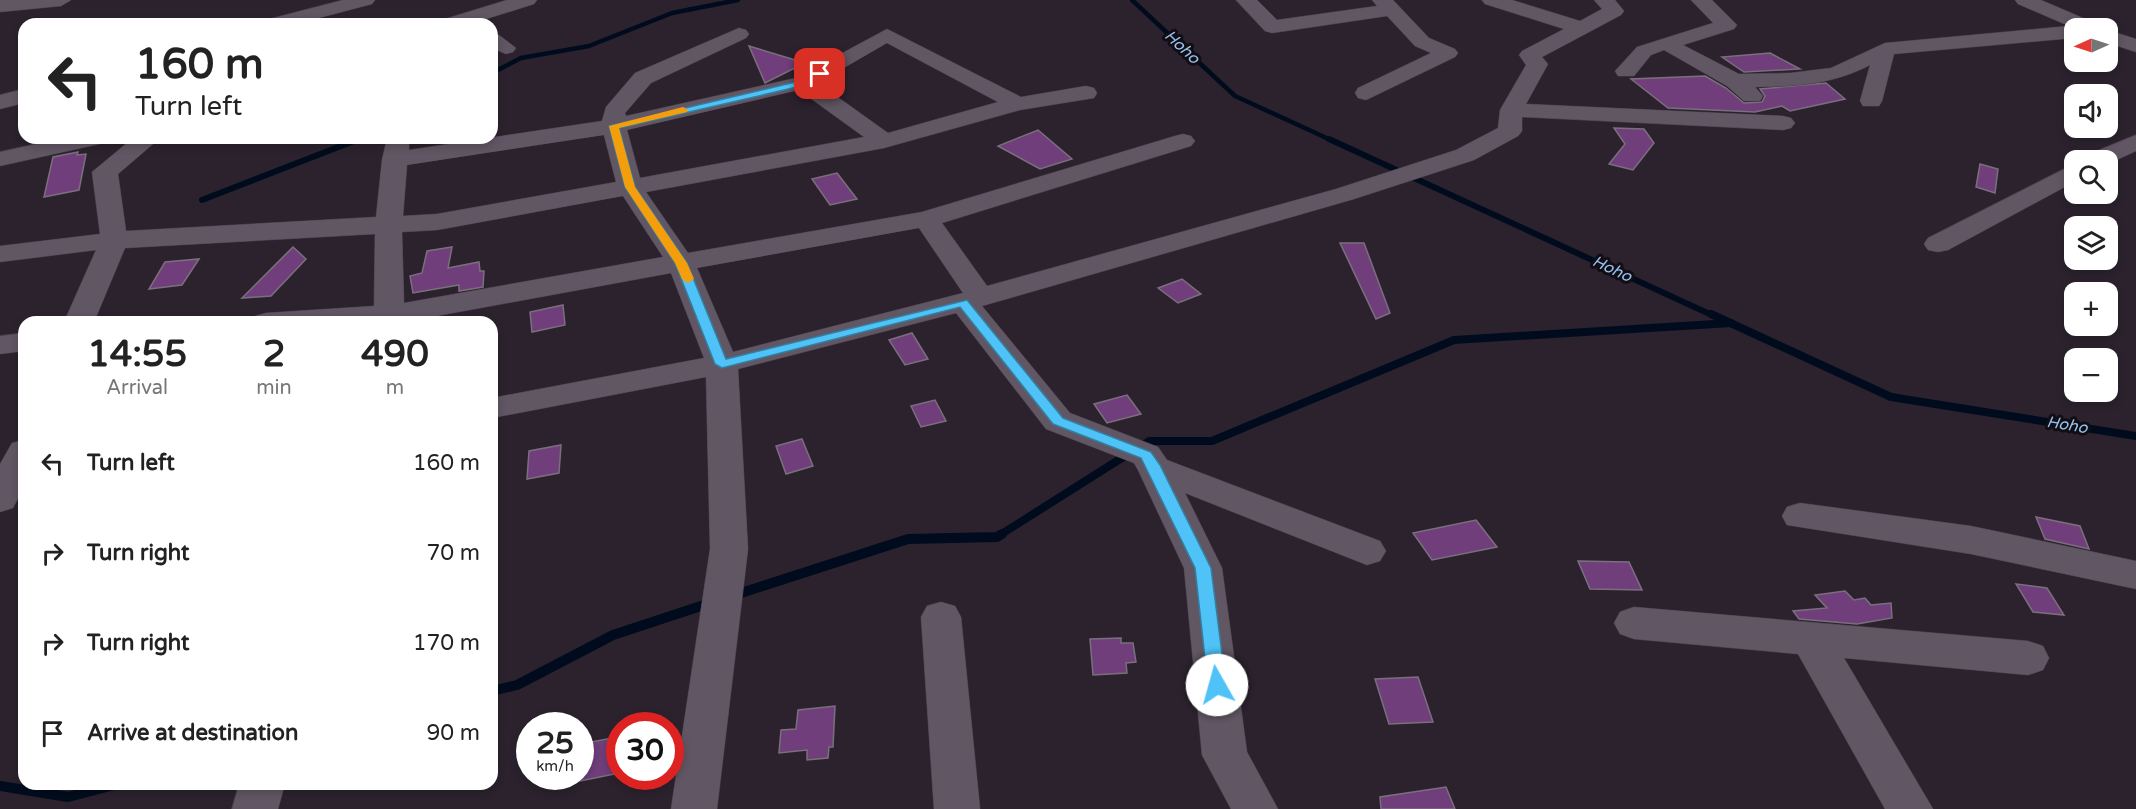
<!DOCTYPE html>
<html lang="en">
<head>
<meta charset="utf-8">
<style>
  :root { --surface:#fff; --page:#f2f2f2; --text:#222; --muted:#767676 }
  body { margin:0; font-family:"Varela Round",sans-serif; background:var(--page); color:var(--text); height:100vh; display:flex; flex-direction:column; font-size:22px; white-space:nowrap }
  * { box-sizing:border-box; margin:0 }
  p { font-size:20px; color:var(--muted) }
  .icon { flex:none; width:33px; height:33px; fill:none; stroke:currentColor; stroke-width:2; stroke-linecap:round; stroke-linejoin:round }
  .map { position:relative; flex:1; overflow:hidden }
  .side { position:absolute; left:18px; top:316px; width:480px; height:474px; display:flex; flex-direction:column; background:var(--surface); border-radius:18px; box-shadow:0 3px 9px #0003 }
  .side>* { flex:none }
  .top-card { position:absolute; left:18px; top:18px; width:480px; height:126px; border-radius:18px; box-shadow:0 3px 9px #0003; background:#fff; color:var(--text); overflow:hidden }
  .needle { width:39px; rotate:267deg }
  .fabs { position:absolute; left:2064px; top:18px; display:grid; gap:12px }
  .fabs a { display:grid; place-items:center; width:54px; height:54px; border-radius:12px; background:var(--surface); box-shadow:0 3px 9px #0003; font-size:30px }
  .speed { position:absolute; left:516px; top:712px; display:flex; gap:12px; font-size:30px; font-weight:700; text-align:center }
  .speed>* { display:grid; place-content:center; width:78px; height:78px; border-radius:50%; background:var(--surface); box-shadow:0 3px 9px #0003; line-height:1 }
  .speed small { font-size:15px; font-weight:400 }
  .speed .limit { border:9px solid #d22; background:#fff; color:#111 }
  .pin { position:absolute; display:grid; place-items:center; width:51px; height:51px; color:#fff; margin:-26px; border-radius:12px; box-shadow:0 3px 9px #0006 }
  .me { position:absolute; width:66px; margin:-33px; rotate:353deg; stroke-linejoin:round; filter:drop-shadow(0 0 4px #0008) }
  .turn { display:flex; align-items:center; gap:21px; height:126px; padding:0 18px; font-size:27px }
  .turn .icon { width:78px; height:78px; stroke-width:2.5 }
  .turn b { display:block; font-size:42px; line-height:51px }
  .eta { display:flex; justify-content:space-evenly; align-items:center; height:102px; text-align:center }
  .eta b { font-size:36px; font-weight:700; line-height:42px }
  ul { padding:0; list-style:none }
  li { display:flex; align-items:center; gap:18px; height:90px; padding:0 18px }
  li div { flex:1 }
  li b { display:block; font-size:22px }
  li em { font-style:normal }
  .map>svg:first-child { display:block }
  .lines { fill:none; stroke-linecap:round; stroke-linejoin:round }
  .stream-far3 { stroke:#000c1d; stroke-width:4.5 }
  .stream-far2 { stroke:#000c1d; stroke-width:6 }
  .stream-far1 { stroke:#000c1d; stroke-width:8 }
  .stream { stroke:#000c1d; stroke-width:10 }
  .building { fill:#703f7b; stroke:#7a6f7d; stroke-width:1.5 }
  .minor-casing { stroke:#484049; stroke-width:1 }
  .minor { fill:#615764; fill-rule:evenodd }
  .route { fill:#4fc3f7; stroke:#337fa1; stroke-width:1.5 }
  .slow { fill:#f59e0b }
  .labels { text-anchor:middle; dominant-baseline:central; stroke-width:6; stroke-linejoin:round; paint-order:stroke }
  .water-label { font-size:16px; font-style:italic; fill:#95c2f2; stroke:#110d12 }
</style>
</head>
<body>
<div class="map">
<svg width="2136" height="809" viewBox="0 0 2136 809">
  <rect width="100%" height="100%" fill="#2b222d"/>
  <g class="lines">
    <g class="stream-far3">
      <polyline points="1132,0 1235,96 1333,141"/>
      <polyline points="492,73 521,58 589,46 672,13 738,0"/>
      <polyline points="355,141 362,138"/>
    </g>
    <g class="stream-far2">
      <polyline points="1329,139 1714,316"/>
      <polyline points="202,200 359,139"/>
    </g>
    <g class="stream-far1">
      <polyline points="1711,314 1891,397 2136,436"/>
      <polyline points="1139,448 1149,441 1212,441 1454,340 1731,323"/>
      <polyline points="1000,535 1128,454"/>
    </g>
    <g class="stream">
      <polyline points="735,595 908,539 997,537 1002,534"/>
      <polyline points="492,691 517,685 613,635 710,603"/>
      <polyline points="0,786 68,797 118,784"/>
    </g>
  </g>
  <g class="building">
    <polygon points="749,46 805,63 765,83"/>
    <polygon points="1770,53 1800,69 1744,72 1722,57"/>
    <polygon points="1705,76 1726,88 1744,103 1762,102 1765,96 1760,89 1826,83 1845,99 1790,111 1782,106 1755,112 1668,108 1631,79"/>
    <polygon points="1614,128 1644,129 1654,143 1633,170 1609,164 1625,144"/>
    <polygon points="1038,130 1072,159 1040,169 998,146"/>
    <polygon points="78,152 77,155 86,154 79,190 44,197 53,157"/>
    <polygon points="1980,164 1998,169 1995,193 1976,187"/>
    <polygon points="837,173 857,199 830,205 812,179"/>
    <polygon points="1340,243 1364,243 1390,313 1376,319"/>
    <polygon points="293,247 306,259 271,296 242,298"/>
    <polygon points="452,247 448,268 479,262 480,271 484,271 483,287 459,291 459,285 413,293 410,276 422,273 427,251"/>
    <polygon points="199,259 182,285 149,289 165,262"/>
    <polygon points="1182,279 1201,294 1178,303 1158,288"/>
    <polygon points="563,305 565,325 532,332 530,312"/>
    <polygon points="912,333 928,359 905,365 889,340"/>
    <polygon points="1127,395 1141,414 1107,423 1094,404"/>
    <polygon points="935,400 946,421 921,427 911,406"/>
    <polygon points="802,439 813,466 786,474 776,446"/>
    <polygon points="561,445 559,473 527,479 529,451"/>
    <polygon points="2036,517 2080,526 2089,549 2045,539"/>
    <polygon points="1476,520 1497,547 1432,560 1413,533"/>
    <polygon points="1578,561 1629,562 1642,590 1590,589"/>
    <polygon points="2016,584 2047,588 2064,615 2033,612"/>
    <polygon points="1845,591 1854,600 1865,598 1871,605 1891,603 1892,618 1857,624 1799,619 1793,611 1827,608 1815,595"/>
    <polygon points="1121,638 1121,643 1133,643 1136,662 1126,663 1127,673 1093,675 1090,639"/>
    <polygon points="1418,677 1433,722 1389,724 1375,679"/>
    <polygon points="835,706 833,747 829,747 828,758 807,760 807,750 779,753 781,730 796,729 798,710"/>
    <polygon points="618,737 615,774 580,781 580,744"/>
    <polygon points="1446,787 1455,809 1381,809 1380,797"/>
  </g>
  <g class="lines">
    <g class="minor-casing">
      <g id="minor">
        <polygon points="0,0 71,0 61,6 0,12"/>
        <polygon points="343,0 375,0 372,4 296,24 263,24 266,20"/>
        <polygon points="507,0 537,0 534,4 470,24 439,24 442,20"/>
        <polygon points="1236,0 1257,0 1277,20 1377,6 1372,0 1393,0 1429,38 1455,49 1458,53 1455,57 1366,100 1358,98 1355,93 1358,88 1431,53 1415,46 1387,16 1272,33 1265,31"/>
        <path d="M1482,0H1512L1580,21L1602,9L1594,0H1615L1624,11L1621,15L1542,57L1548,64L1526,104L1783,116L1791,118L1795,123L1791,128L1783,130L1522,117V131L1518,136L1474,160L1354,199L982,306L1070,413L1158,447L1167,460L1380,541L1386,551L1380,561L1367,565L1185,493L1222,568L1247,752L1278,809H1231L1202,755L1184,568L1138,470L1134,463L1046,429L956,313L738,369L748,549L717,809H671L710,549L706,377L492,418V398L704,358L671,273L404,322H251L255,316L266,313L374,306L375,234L125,248L94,322H64L96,250L0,262V246L100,234L92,172L133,138H160L118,174L126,231L376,217L382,160L387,138H409V150L602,121L606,107L635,73L739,28L746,30L749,34L746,38L651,83L625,113L626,116L796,78L887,29L1021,97L1086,86L1094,88L1097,93L1094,98L1020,110L884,148L646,192L688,253L922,212L1175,136L1183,134L1191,136L1195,141L1191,146L942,223L987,286L1336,189L1456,150L1498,128L1500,110L1526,65L1519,55L1522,51L1564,29L1485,4ZM887,43L998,102L888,133L818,83ZM799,90L864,137L640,178L627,130ZM604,135L616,182L437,214L403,216L407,165ZM623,196L663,257L404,303L402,232L437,230ZM919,228L963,293L733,352L697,268Z"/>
        <path d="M1691,0H1712L1737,25L1734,29L1683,45L1739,74L1790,73L1831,68L1885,43L2069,26L2018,4L2015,0H2041L2097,24L2100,28H2074V38L1894,54L1882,101L1879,106H1863L1860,101L1870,65C1831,85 1799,86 1755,87L1763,96L1760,101H1744L1727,86L1664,50L1651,55L1634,76H1618L1615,71L1637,47L1713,23Z"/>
        <polygon points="2108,30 2136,39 2136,52 2108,43"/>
        <polygon points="492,33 499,35 516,48 513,52 506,54 492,48"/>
        <polygon points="24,89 24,103 0,109 0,95"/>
        <polygon points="2136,135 2136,151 2108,164 2108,160 2084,160 2087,155"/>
        <polygon points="63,138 108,138 104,143 0,166 0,152"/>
        <polygon points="2074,164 2074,182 1948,250 1938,252 1928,250 1924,244 1928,238"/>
        <polygon points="24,333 24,351 0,354 0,336"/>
        <polygon points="24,440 24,487 13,508 0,512 0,464 12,443"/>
        <polygon points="1800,503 1971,526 2136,561 2136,589 1971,554 1787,525 1782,516 1787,507"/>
        <polygon points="941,602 955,606 961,617 980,809 934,809 921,617 927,606"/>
        <polygon points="1634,607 2028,641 2043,646 2049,658 2043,670 2028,675 1844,658 1933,809 1885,809 1798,654 1634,639 1620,634 1614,623 1620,612"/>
        <polygon points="239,784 285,784 278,809 232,809"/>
      </g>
    </g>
    <use href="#minor" class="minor"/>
  </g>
  <polygon class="route" points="817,72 824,74 806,85 619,128 635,187 687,263 726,359 967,300 1063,418 1151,452 1160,465 1211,568 1226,685 1223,690 1217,692 1211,690 1208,685 1195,568 1141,458 1053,424 960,307 722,368 715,364 675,263 625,187 609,126 800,81"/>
  <polygon class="slow" points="683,107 688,110 687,112 619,128 635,187 687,263 694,279 688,283 682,279 675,263 625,187 609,126"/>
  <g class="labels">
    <g class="water-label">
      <text transform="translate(1182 47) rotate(43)">Hoho</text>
      <text transform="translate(1612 269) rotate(25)">Hoho</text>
      <text transform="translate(2067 425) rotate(9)">Hoho</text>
    </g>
  </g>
</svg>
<div class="fabs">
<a><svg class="needle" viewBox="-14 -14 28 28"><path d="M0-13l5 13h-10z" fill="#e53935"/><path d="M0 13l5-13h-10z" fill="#767676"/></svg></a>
<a><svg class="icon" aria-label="sound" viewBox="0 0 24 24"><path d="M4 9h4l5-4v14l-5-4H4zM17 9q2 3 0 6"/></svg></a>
<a><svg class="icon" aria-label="search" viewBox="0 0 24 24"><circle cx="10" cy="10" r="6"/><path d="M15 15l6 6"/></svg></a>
<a><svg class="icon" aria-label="layers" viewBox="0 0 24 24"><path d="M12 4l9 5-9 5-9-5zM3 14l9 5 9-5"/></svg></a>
<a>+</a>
<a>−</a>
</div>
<div class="speed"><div>25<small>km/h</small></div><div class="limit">30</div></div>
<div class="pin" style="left:820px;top:74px;background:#d93025"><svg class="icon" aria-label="arrive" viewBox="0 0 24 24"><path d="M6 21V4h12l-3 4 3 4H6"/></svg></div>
<svg class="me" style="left:1217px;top:685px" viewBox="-20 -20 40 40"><circle r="19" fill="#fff"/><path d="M0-13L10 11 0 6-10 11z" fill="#4fc3f7"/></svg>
<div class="top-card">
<div class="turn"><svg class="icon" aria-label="left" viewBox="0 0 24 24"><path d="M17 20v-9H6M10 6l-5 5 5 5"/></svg><div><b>160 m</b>Turn left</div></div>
</div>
<section class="side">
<div class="eta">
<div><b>14:55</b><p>Arrival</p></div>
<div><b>2</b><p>min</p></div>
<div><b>490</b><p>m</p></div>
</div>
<ul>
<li><svg class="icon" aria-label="left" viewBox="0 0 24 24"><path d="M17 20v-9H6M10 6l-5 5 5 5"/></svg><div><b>Turn left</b></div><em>160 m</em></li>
<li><svg class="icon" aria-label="right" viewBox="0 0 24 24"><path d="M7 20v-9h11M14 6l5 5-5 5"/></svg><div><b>Turn right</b></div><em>70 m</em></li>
<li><svg class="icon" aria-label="right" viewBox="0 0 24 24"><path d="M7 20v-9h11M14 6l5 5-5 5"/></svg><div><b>Turn right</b></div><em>170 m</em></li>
<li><svg class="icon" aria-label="arrive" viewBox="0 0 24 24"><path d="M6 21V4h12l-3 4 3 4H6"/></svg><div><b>Arrive at destination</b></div><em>90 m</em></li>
</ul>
</section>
</div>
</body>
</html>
